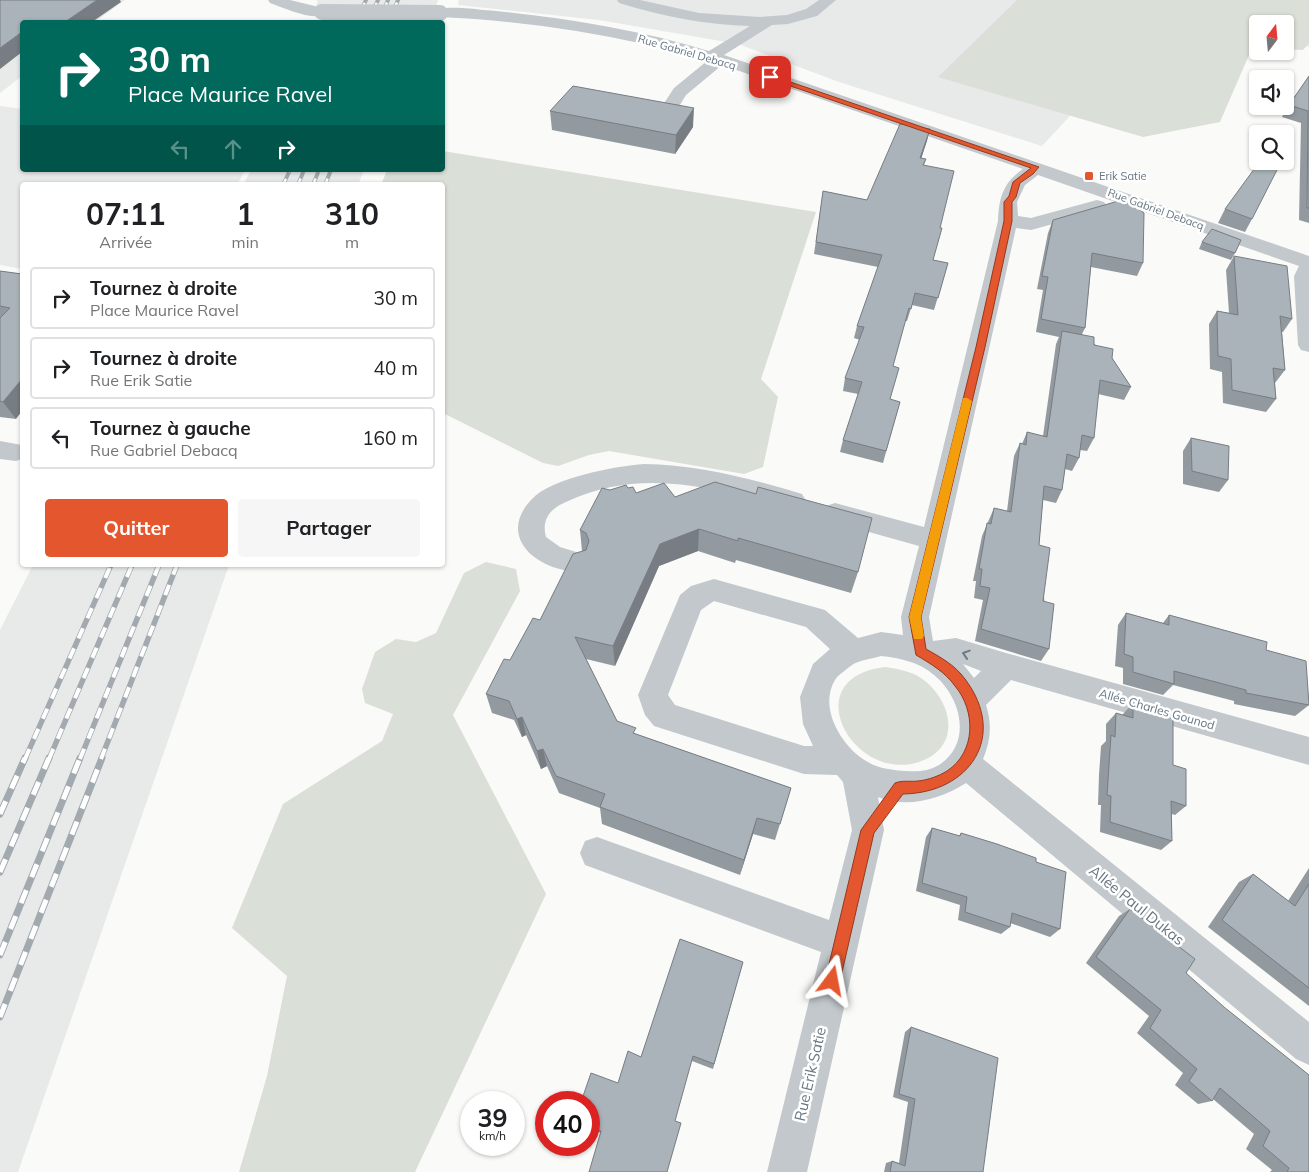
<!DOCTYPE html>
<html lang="fr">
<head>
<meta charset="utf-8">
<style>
  :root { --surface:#fff; --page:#f6f6f6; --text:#202124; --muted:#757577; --line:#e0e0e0; --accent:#e4572e }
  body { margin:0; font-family:Mulish,sans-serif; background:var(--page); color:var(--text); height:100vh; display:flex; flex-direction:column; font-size:19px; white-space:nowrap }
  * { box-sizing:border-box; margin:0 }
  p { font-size:16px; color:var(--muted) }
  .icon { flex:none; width:28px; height:28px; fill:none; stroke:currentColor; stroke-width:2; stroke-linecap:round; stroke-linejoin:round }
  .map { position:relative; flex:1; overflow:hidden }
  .side { position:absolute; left:20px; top:182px; width:425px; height:385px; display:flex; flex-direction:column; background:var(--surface); border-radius:5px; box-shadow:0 1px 4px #0004 }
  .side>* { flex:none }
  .hud { position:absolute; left:20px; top:20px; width:425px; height:152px; border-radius:5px; box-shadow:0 1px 4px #0004; background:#00695c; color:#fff; overflow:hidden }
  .needle { width:32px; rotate:16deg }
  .fabs { position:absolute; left:1249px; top:15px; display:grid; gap:10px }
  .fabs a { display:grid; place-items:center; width:45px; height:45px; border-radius:5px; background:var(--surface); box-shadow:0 1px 4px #0004; font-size:25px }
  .speed { position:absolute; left:460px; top:1091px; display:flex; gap:10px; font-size:25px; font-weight:700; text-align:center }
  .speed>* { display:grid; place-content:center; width:65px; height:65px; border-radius:50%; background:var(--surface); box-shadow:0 1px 4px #0004; line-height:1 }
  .speed small { font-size:12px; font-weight:400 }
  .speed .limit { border:8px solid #d22; background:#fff; color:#111 }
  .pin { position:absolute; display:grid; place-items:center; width:42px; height:42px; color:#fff; margin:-21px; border-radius:10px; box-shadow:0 2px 8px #0006 }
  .me { position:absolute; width:55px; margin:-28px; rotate:13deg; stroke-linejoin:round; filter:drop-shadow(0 0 4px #0008) }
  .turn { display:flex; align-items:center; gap:18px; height:105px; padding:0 25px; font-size:22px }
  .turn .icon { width:65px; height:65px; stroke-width:2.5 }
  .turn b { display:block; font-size:35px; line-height:42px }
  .lanes { display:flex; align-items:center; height:48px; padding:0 25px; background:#0003; justify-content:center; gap:25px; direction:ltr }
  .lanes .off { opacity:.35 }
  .eta { display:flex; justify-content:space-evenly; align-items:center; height:85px; text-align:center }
  .eta b { font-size:30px; font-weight:700; line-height:35px }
  .button { display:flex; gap:10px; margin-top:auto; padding:10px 25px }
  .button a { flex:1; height:58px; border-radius:5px; background:var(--accent); color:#fff; font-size:20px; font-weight:700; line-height:58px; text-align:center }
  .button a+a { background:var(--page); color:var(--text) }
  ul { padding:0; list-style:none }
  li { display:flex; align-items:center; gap:15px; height:62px; margin:0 10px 8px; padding:0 15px; border:2px solid var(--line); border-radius:5px }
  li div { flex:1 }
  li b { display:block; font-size:19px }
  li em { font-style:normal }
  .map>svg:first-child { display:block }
  .built { fill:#e8e9e9 }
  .green { fill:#dadfd7 }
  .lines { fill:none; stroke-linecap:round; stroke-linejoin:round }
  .minor { fill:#c3c8cc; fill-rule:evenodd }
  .rail-far2-casing { stroke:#a2aab0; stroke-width:4 }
  .rail-far1-casing { stroke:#a2aab0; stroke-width:5.5 }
  .rail-casing { stroke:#a2aab0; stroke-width:7 }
  .rail-far2 { stroke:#fff; stroke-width:2.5; stroke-dasharray:7; stroke-linecap:butt }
  .rail-far1 { stroke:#fff; stroke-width:4; stroke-dasharray:11; stroke-linecap:butt }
  .rail { stroke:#fff; stroke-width:5; stroke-dasharray:14; stroke-linecap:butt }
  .minor-bridge { stroke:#c3c8cc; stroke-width:16 }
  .wall { fill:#929a9f }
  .shaded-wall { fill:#777d82 }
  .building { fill:#aab3b9; stroke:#777d82 }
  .oneway { stroke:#6a7a87 }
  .route { fill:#e4572e; stroke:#94391e }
  .slow { fill:#f59e0b }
  .poi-dot { fill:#e4572e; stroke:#fff; stroke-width:2 }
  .labels { text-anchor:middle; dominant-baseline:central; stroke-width:5; stroke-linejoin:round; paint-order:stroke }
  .far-street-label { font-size:11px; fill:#657683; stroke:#fff }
  .far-poi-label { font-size:11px; fill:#657683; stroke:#fff; text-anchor:start }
  .street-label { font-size:12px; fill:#657683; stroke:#fff }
  .near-street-label { font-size:15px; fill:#657683; stroke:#fff }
</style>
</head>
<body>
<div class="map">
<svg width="1309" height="1172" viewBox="0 0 1309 1172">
  <rect width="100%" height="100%" fill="#fafaf8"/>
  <g class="built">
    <polygon points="0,0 125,0 95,22 22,22 22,76 0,93"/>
    <polygon points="316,0 438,0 435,11 417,22 325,22 330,10 316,6 318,1"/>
    <polygon points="459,0 1309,0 1309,47 1285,42 1285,24 1161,18 1042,146 839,82 738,44 599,20 458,5"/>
    <polygon points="0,106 22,109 22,170 245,170 237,185 22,185 22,269 0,265"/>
    <polygon points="251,170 364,170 358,185 243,185"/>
    <polygon points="33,565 229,565 18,1172 0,1172 0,630"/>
  </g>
  <g class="green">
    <polygon points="1017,0 1309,0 1309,43 1303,50 1285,49 1285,24 1258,24 1257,48 1252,48 1220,122 1143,137 938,77"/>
    <polygon points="443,151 816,212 761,379 778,397 763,467 744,474 609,451 589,455 558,466 543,463 443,413 442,185 381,185 387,170 442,170"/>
    <polygon points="486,562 516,569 520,591 453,715 546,894 415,1172 239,1172 267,1076 287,976 232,928 283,804 382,741 393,714 365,703 362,689 375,652 396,639 416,642 436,633 464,573"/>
    <path d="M885,667C898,669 910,671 921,678C950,698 963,743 924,760C856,789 792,678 885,667Z"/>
  </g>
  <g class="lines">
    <g class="minor">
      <path d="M268,0H290L327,9L329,12L327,15C309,20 287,9 270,3Z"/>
      <path d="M617,0H640L699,13L760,17L787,15L806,9L819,0H836L817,16L788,24L772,25L724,55L1309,256V352L1301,350L1298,345L1294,276L1299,266L1038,175L1025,185L1017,202L1018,216L1031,218L1097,200L1104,202L1107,206L1104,210L1031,230L1016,228L929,617L933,641L956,638L1006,653L1309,737V765L1011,680L986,705C992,724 991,740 983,759L1309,1022V1065L1296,1059L966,783C941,799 907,809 878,797L884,830L807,1172H767L821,952L585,865L580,853L585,841L597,837L829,920L852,830L843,782L837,775L804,774L654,726L645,715L638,695L680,595L691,586L714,579L825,610L858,638L881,632L903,635L901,617L919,546L826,520L822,513L826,506L835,503L924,527L998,221C999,197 1003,183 1023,169L722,65L686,95L672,118H660L657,114L674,88L707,61C688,52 665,48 644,44C577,29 509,20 440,17L435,16L433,13L435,10C453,5 477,10 496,11C567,18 640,30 709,51L750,26C705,25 662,16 619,3ZM714,601L806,627L830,649L813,664L800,697L803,724L813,746H804L675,705L668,695L701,610ZM881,656C900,658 919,662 934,675C961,697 973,743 939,765C929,771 918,772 906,771C892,770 879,769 866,761C842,747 818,708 835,680C838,675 847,669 852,665C859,660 872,659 881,656ZM963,664L981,671L974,678Z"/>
      <polygon points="0,441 22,445 22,459 16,461 0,459"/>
      <path d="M644,464C698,465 750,478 802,494L806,501L802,508L793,511C717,488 642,466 566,502C551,508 541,519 546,537L560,547L586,555L589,563L586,571C574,574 567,571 556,568C523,557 503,529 532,499C551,478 616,466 644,464Z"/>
    </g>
    <g class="rail-far2-casing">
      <g id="rail-far2">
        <polyline points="356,22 366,0"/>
        <polyline points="368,22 378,0"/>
        <polyline points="379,22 388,0"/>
        <polyline points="389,22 398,0"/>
        <polyline points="283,185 290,170"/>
        <polyline points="298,185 304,170"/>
        <polyline points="313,185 319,170"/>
        <polyline points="325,185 331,170"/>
      </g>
    </g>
    <g class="rail-far1-casing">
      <g id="rail-far1">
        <polyline points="25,759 111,565"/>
        <polyline points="49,759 132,565"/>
        <polyline points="80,759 159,565"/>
        <polyline points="101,759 177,565"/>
      </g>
    </g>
    <g class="rail-casing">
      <g id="rail">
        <polyline points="0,814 25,758"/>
        <polyline points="0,872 49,758"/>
        <polyline points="0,955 80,758"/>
        <polyline points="0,1017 102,758"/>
      </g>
    </g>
    <use href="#rail-far2" class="rail-far2"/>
    <use href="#rail-far1" class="rail-far1"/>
    <use href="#rail" class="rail"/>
    <polyline class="minor-bridge" points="322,12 440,13"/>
  </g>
  <g class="wall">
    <polygon points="1309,76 1309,223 1299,220 1301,123 1282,117 1289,105"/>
    <polygon points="550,111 693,127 675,154 552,130"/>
    <polygon points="930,129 921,159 926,159 924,165 940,228 933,260 948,263 934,310 912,305 907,321 905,321 893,366 890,399 900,402 883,463 840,452 843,440 858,394 843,391 845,378 860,340 854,338 857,326 878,267 814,254 823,191 867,200"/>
    <polygon points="1225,209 1252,219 1245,232 1218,223"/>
    <polygon points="1053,220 1143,263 1137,276 1091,267 1085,328 1082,334 1112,358 1131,387 1124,400 1098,394 1094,438 1087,451 1080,450 1079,458 1072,471 1065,469 1062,490 1056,503 1043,500 1039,545 1049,649 1041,661 975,641 983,600 974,598 976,581 973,581 982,536 994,508 1007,511 1014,456 1020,443 1022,444 1027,432 1043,436 1056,344 1059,337 1036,332 1043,290 1037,289 1048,233"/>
    <polygon points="1202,242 1235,253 1231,260 1199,249"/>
    <polygon points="1234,256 1292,319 1283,332 1282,332 1285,370 1275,383 1276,399 1266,412 1223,403 1222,372 1210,369 1209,324 1217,311 1229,313 1226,270"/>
    <polygon points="0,271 22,274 16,419 0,417"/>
    <polygon points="1191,438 1228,480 1219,492 1183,484 1183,451"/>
    <polygon points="628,488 636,493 675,497 858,572 851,593 736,560 735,563 698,551 659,566 615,666 586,659 617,721 636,734 791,788 775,840 753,834 740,875 602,824 600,808 559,793 547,766 541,769 526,735 522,737 514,720 492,713 486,694 540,620 582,551 580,530 610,490"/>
    <polygon points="1126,613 1163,623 1169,615 1266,650 1309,705 1295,716 1234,704 1234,701 1173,685 1163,695 1123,684 1123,668 1115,666 1118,625"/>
    <polygon points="1133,703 1173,765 1186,806 1175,815 1172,814 1172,841 1161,850 1100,832 1101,805 1098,805 1099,775 1101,746 1106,741 1106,724 1116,713 1123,715 1123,714"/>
    <polygon points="932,828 959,836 961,833 1036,862 1060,929 1050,937 1010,923 1010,927 1001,934 958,920 960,905 916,891 926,837"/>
    <polygon points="1309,868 1309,1006 1208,927 1239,882 1253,874 1288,901"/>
    <polygon points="1130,909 1186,973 1309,1172 1270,1172 1272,1170 1246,1149 1254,1134 1213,1099 1212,1101 1198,1104 1175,1085 1183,1073 1137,1033 1149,1016 1086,963 1119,916"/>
    <polygon points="743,962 713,1069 692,1061 601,1133 589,1129 589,1102 618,1083 641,1057"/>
    <polygon points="911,1027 983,1172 884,1172 886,1163 892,1161 899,1163 908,1102 893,1097 905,1032"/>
  </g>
  <g class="shaded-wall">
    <polygon points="97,0 120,0 121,2 92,22 65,22"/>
    <polygon points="22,32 22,52 0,69 0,48"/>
    <polygon points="694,108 693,127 675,154 676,135"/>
    <polygon points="930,129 927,141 917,171 920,158"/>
    <polygon points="22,379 22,411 16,419 3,402"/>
    <polygon points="699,529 698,551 659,566 615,666 613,646 660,544"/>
    <polygon points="522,717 526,735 522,737 517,719"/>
    <polygon points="543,749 547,766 541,769 537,751"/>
    <polygon points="757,818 753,834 740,875 744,860"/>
  </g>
  <g class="building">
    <polygon points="0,0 97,0 65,22 22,22 22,32 0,48"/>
    <polygon points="1309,76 1309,208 1307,208 1308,111 1289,105"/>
    <polygon points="573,86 694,108 676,135 550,111"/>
    <polygon points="900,124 930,129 920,158 926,159 923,165 954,171 940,228 942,228 933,260 948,263 938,298 915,293 911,309 909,308 893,366 899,368 890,399 900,402 886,451 843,440 862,382 845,378 864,327 857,326 882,255 816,242 823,191 867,200"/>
    <polygon points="1260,161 1279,161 1281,162 1252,219 1225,209"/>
    <polygon points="1125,199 1144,213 1143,263 1092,253 1085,328 1041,319 1048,277 1042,276 1053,220"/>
    <polygon points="1212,229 1241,240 1235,253 1202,242"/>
    <polygon points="1234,256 1287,266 1292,319 1280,316 1285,370 1273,368 1276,399 1232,390 1231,359 1218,356 1217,311 1238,315"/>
    <polygon points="0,271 22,274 22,379 3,402 0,401 0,318 10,308 0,306"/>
    <polygon points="1062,331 1094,337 1094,345 1113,349 1112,358 1131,387 1100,380 1094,438 1082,435 1079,458 1067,454 1062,490 1044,486 1039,545 1050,548 1043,601 1054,604 1049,649 981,629 990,588 980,586 982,569 979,569 987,523 991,524 994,508 1011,512 1020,443 1026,445 1027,432 1047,437"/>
    <polygon points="1191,438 1229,446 1228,480 1192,471"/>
    <polygon points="715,482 756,494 758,487 872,518 858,572 738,538 738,541 699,529 660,544 613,646 575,637 617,721 636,728 633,733 791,788 780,824 757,818 744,860 600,807 605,794 556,776 543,749 537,751 522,717 517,719 509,701 486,694 504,659 510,660 533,618 540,620 573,554 586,550 589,541 586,533 580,530 602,488 610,490 626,485 628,488 633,487 636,493 664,483 675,497"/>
    <polygon points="1126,613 1169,625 1169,615 1267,642 1266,650 1306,661 1309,705 1246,693 1246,690 1174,671 1174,684 1133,672 1133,657 1124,654"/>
    <polygon points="1133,703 1173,715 1173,765 1186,769 1186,806 1171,801 1172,841 1110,822 1111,796 1107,795 1111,735 1115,737 1116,713 1133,718"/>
    <polygon points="932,828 960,836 961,833 997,844 1036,858 1036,862 1066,872 1060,929 1012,913 1010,927 965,912 967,897 922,883"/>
    <polygon points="1253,874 1295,906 1309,884 1309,988 1222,920"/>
    <polygon points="1130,909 1195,959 1186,973 1224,1007 1309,1075 1309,1172 1287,1172 1289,1168 1263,1146 1270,1131 1220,1088 1212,1101 1189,1081 1197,1069 1150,1028 1161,1010 1096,957"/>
    <polygon points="680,939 743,962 714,1064 693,1056 675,1121 681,1123 667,1172 589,1172 601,1131 589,1126 589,1102 581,1102 591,1073 618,1083 628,1051 641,1057"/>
    <polygon points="911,1027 998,1058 983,1172 890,1172 892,1161 905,1166 915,1099 899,1094"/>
  </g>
  <defs><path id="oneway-chevron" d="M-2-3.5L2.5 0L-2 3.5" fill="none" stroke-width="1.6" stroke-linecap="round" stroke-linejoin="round" transform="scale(1.25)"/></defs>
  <use class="oneway" href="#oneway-chevron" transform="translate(966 654) rotate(-162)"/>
  <path class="route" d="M770,75L1039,167L1033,174L1020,183L1016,197L1012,202V221L985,347L921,617L926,649C940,657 955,665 965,679C1008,736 970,793 903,794L874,833L840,981L837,986L832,988L827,986L825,981L861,830L895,783C903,780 910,782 918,781C928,780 939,776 947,771C976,752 976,711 955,686C945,672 931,664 916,655L909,617L976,347L1004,221V202L1009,196L1013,182L1031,168L767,78L766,77Z"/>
  <polygon class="slow" points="963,398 967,398 972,401 921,617 924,636 922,639 914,639 909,617"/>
  <rect class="poi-dot" x="1084" y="171" width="10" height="10" rx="2.5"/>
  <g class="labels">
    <g class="far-street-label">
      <text transform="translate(687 52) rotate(16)">Rue Gabriel Debacq</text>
      <text transform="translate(1156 209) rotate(20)">Rue Gabriel Debacq</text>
    </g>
    <g class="far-poi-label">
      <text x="1099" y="176">Erik Satie</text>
    </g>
    <g class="street-label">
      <text transform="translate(1157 709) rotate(16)">Allée Charles Gounod</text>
    </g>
    <g class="near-street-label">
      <text transform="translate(1137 905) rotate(39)">Allée Paul Dukas</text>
      <text transform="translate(810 1074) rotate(-77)">Rue Erik Satie</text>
    </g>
  </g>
</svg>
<div class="fabs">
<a><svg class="needle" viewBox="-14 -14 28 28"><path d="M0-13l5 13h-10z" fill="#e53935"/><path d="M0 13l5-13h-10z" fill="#757577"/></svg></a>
<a><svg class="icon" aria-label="sound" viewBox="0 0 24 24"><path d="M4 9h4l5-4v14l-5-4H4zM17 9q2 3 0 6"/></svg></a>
<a><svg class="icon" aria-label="search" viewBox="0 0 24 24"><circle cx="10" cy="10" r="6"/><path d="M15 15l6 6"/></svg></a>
</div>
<div class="speed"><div>39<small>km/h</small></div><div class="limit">40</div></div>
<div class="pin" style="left:770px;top:77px;background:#d93025"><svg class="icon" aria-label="arrive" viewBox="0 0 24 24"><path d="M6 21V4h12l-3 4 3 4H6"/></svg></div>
<svg class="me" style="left:832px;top:981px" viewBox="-20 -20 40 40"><path d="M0-17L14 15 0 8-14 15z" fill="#e4572e" stroke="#fff" stroke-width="4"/></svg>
<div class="hud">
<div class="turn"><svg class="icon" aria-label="right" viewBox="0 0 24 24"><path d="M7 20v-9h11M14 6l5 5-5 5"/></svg><div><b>30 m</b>Place Maurice Ravel</div></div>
<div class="lanes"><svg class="icon off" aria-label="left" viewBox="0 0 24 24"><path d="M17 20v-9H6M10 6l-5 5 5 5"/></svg><svg class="icon off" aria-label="ahead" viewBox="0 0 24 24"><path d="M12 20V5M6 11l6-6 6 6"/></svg><svg class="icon" aria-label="right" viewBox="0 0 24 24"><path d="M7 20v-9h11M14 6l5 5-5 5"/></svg></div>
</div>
<section class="side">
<div class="eta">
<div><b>07:11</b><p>Arrivée</p></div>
<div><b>1</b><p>min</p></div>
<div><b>310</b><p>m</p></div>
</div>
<ul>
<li><svg class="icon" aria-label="right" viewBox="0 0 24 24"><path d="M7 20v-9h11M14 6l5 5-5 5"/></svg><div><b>Tournez à droite</b><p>Place Maurice Ravel</p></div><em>30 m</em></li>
<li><svg class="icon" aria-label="right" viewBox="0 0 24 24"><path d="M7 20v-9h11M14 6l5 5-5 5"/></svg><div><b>Tournez à droite</b><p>Rue Erik Satie</p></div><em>40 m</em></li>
<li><svg class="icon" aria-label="left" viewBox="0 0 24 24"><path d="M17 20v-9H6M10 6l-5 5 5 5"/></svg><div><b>Tournez à gauche</b><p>Rue Gabriel Debacq</p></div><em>160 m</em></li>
</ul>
<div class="button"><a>Quitter</a><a>Partager</a></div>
</section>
</div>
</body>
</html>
